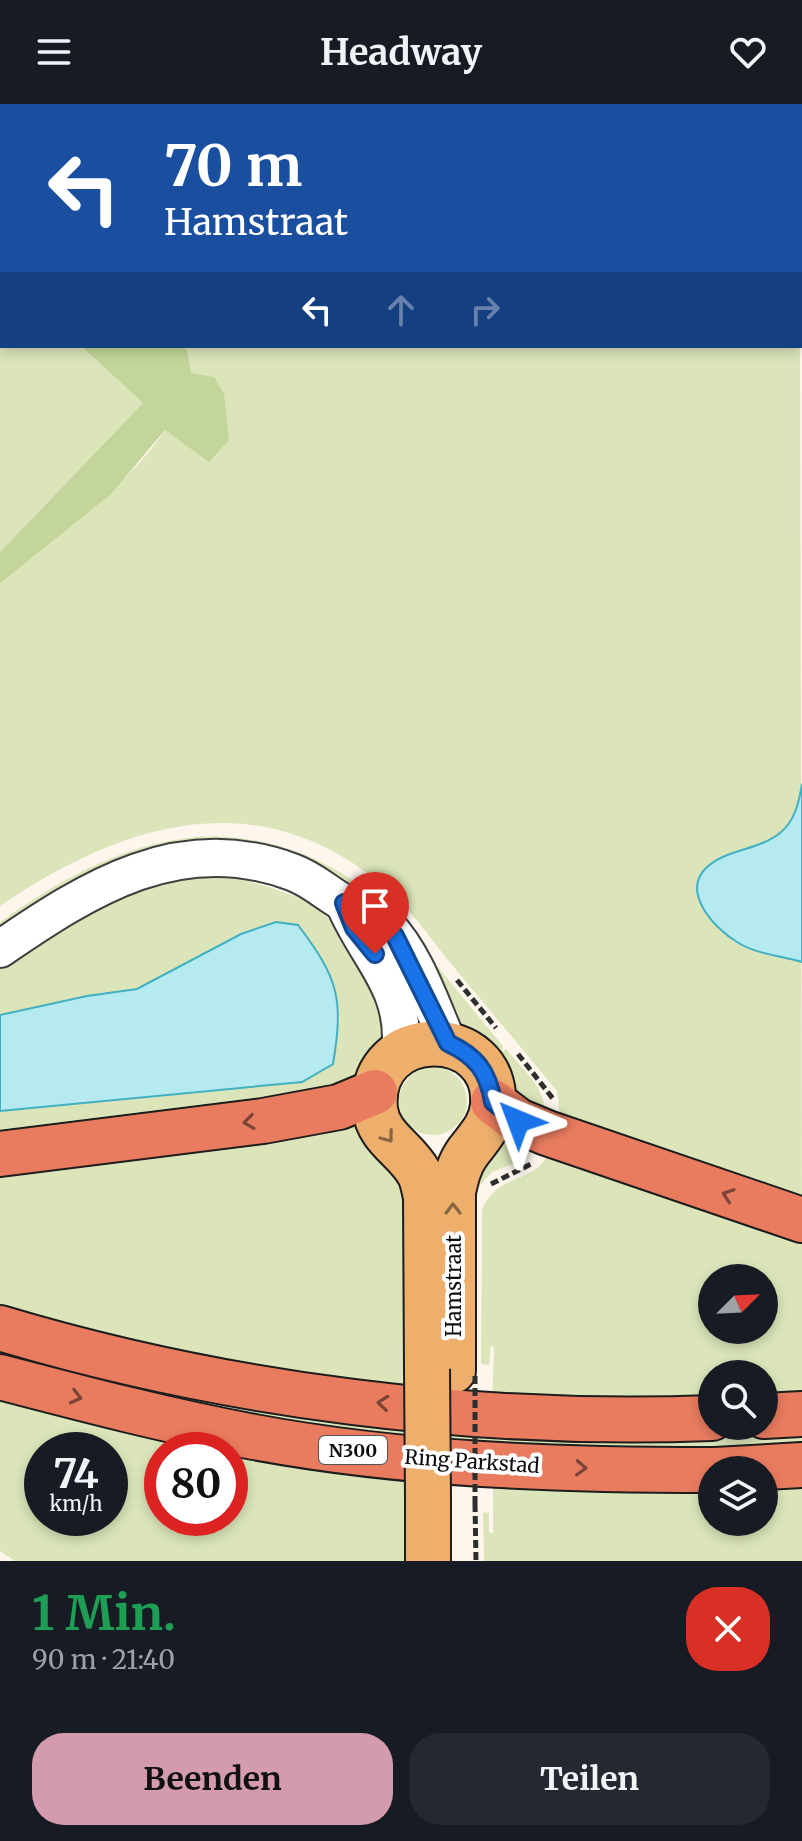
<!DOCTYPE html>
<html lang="de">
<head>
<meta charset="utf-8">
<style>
  :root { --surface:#171b24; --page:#242831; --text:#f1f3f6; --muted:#9ea1a6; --accent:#d49bae }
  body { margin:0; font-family:Merriweather,serif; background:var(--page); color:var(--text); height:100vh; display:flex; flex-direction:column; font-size:30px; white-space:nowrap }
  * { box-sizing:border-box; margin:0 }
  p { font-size:26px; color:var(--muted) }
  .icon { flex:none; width:44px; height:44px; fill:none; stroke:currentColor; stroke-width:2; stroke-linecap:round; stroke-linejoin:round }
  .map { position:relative; height:1457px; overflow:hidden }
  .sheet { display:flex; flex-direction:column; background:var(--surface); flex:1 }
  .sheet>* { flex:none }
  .banner { position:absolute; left:0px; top:0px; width:802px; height:244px; box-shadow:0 4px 12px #0003; background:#1a4fa0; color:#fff; overflow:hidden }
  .needle { width:52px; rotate:66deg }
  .fabs { position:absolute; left:698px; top:1160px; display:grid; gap:16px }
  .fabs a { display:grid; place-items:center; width:80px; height:80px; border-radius:50%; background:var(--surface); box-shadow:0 4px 12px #0003; font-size:40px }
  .speed { position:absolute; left:24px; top:1328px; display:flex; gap:16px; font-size:40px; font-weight:700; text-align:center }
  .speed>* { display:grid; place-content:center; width:104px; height:104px; border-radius:50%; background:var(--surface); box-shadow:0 4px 12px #0003; line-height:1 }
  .speed small { font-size:20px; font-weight:400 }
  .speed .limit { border:12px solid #d22; background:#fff; color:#111 }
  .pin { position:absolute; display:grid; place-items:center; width:68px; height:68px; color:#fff; margin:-82px -34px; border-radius:50% 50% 50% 0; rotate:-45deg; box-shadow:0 0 8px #0007 }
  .pin .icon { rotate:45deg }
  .me { position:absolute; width:88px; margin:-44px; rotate:316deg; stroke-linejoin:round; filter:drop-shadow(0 0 6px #0008) }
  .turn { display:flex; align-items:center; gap:28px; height:168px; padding:0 32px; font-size:36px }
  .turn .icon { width:104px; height:104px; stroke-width:2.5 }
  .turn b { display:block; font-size:56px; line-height:68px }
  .lanes { display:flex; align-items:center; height:76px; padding:0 32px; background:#0003; justify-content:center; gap:40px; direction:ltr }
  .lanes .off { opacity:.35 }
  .round { display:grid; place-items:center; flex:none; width:84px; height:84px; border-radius:32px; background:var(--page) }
  .head { display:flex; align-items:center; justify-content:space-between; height:136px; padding:0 32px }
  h1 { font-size:48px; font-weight:700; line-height:60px; color:#1e9e55 }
  .primary-button { display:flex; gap:16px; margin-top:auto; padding:16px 32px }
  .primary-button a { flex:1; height:92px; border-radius:32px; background:var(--accent); color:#111; font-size:32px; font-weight:700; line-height:92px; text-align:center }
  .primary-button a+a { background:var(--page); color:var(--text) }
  header { display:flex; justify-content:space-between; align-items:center; height:104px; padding:0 32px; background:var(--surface); font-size:36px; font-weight:700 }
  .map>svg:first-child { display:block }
  .green { fill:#dbe5b9; fill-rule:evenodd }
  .forest { fill:#c3d59a }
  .water { fill:#b5eaf1; stroke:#42b0c3; stroke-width:2 }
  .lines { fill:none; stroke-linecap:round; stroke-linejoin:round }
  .minor-casing { stroke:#3f3f3f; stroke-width:40 }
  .major-casing { stroke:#1d1d1d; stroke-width:48 }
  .highway-casing { stroke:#1d1d1d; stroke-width:48 }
  .path { stroke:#2e2e2e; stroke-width:5; stroke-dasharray:8 4; stroke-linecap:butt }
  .minor { stroke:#fff; stroke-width:36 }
  .major { stroke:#eeae6c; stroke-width:44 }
  .highway { stroke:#e97c5f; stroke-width:44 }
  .major-bridge-casing { stroke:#1d1d1d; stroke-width:48; stroke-linecap:butt }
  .path-bridge { stroke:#2e2e2e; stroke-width:5; stroke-dasharray:8 4; stroke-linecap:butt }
  .major-bridge { stroke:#eeae6c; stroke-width:44 }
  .oneway { stroke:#7a4436 }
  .oneway2 { stroke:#886541 }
  .route-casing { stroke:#114b97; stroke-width:20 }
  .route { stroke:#1a73e8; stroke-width:14 }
  .labels { text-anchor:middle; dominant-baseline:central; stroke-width:8; stroke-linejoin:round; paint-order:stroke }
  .shield { fill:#fff; stroke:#555; stroke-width:2 }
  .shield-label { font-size:18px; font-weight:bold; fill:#0c0c0c }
  .street-label { font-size:20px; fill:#0c0c0c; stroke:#fff }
</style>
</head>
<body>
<header><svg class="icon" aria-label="menu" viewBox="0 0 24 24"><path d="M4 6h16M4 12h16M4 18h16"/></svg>Headway<svg class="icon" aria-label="heart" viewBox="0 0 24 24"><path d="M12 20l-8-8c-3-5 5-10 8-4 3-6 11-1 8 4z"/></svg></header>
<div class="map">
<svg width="802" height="1457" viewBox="0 0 802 1457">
  <rect width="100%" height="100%" fill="#fef6ed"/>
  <g class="green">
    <polygon points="0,0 114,0 2,2 0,119"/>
    <polygon points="155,0 650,0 652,2 153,2"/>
    <polygon points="0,167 2,242 81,242 143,299 0,448"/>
    <path d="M800,205L802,1105L560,1013L557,987C521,943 484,900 448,856C429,833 412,807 389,787C263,675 125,717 0,802V479C59,424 201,341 187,246L182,242H800Z"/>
    <path d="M196,733C271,729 335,756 390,805L503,942L502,948L506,945C524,967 553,989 542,1019L462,931L364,789L312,758L130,752L46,793L0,825V818C59,776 122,740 196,733Z"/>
    <path d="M199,773L241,775L275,785L302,795L322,809L344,828L376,867L388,933L357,981L0,1039V1007L302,978L340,917C335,879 320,851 297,821L276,818L241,830L137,885L87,892L0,911V862C68,821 117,782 199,773Z"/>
    <circle cx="433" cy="997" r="34"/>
    <polygon points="360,1010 410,1083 410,1291 296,1280 0,1209 0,1058"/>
    <polygon points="502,1024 537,1036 526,1055 492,1068 476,1086 461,1093"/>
    <path d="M548,1050L802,1123V1298L764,1300V1270H712V1302L492,1297L494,1245L491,1241L489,1261L481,1260L482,1106C497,1068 533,1081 548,1050ZM712,1174H764V1226H712Z"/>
    <polygon points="0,1236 686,1330 802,1325 802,1348 403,1342 0,1261"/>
    <path d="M0,1291L411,1370L419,1457H15L0,1447ZM42,1346H110V1414H42ZM162,1346H230V1414H162Z"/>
    <polygon points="802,1374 802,1457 484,1457 483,1408 489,1409 489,1428 493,1429 493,1379 712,1380 712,1418 764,1418 764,1377"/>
  </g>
  <g class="forest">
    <polygon points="800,17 802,20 802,174 800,171"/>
    <polygon points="81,242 182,242 187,246 191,269 214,273 224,290 229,336 209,358 165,326 111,390 0,479 0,448 143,299"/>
  </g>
  <g class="water">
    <path d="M802,680V858C782,852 755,850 737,838C715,825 680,788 707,763C727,745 759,746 780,729C795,717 799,698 802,680Z"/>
    <path d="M276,818L298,821C338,874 344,894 333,960L302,978L0,1007V911L87,892L137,885L241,830Z"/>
  </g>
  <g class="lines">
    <g class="minor-casing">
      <g id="minor">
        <path d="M344,799C366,853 408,883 400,949"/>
        <path d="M0,845C89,784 180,726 292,768C312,775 326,789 344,799C359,807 374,808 386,821C416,852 431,901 448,939"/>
      </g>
    </g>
    <g class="major-casing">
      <g id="major">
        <path d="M427,1265L426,1093C424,1085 423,1076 419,1069C406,1045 378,1034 375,1005C367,918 499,919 493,1001C491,1022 480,1032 468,1048C459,1060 456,1074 453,1088V1267"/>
        <polyline points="428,1457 428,1394"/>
      </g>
    </g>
    <g class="highway-casing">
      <g id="highway">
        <polyline points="493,998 518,1017 547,1029 802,1116"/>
        <polyline points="0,1050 263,1017 339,1003 375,988"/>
        <path d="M0,1224C227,1292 475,1323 712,1314"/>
        <path d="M0,1273C84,1295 168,1317 254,1333C404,1361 560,1366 712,1366"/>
        <polyline points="764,1312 802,1310"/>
        <polyline points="715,1366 802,1361"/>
      </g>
    </g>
    <g class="path">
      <polyline points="666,0 667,2"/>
      <polyline points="367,2 367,0"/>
      <polyline points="800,185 802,188"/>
      <polyline points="457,876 496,924"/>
      <polyline points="518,950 554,996"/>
      <polyline points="491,1080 531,1060"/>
      <polyline points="475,1400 476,1457"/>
    </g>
    <use href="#minor" class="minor"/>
    <use href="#major" class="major"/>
    <use href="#highway" class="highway"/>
    <g class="major-bridge-casing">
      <polyline id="major-bridge" points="427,1265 428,1394"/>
    </g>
    <polyline class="path-bridge" points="475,1400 475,1268"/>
    <use href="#major-bridge" class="major-bridge"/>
  </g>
  <defs><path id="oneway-chevron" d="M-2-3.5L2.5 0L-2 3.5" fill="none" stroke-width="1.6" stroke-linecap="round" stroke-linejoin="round" transform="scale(2)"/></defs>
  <g class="oneway">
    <use href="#oneway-chevron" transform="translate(249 1018) rotate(173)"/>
    <use href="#oneway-chevron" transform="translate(728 1091) rotate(-161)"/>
    <use href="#oneway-chevron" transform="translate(76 1293) rotate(14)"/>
    <use href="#oneway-chevron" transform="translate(383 1299) rotate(-174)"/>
    <use href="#oneway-chevron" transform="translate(581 1364) rotate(3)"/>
  </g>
  <g class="oneway2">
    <use href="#oneway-chevron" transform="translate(388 1033) rotate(53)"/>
    <use href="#oneway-chevron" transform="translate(453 1105) rotate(-90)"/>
  </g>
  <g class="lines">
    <g class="route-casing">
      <path id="route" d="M375,850L354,824L344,799L370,808L395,832L448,939C476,952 488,967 493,998L518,1017"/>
    </g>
    <use href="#route" class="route"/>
  </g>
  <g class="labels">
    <rect class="shield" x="319" y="1332" width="68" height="28" rx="6"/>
    <g class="shield-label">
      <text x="353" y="1346">N300</text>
    </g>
    <g class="street-label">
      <text transform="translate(453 1182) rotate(-90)">Hamstraat</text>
      <text transform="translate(472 1357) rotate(4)">Ring Parkstad</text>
    </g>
  </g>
</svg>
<div class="fabs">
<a><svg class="needle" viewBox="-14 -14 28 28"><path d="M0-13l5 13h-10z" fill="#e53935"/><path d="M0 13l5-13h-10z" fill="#9ea1a6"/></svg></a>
<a><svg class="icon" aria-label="search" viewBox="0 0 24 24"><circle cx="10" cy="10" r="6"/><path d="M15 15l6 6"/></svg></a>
<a><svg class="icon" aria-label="layers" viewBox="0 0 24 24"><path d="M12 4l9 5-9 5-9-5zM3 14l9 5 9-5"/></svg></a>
</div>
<div class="speed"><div>74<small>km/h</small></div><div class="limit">80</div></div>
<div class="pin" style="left:375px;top:850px;background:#d93025"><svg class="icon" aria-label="arrive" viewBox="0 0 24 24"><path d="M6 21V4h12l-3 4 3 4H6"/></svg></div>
<svg class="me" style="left:518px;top:1017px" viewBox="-20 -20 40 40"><path d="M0-17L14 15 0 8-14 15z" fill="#1a73e8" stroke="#fff" stroke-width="4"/></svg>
<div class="banner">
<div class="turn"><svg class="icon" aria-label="left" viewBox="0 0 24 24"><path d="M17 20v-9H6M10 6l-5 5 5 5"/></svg><div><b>70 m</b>Hamstraat</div></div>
<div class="lanes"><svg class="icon" aria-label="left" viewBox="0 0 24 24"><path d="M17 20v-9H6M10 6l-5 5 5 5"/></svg><svg class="icon off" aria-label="ahead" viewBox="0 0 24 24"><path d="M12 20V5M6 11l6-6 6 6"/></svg><svg class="icon off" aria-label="right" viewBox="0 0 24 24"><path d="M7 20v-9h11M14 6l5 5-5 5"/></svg></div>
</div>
</div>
<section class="sheet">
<div class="head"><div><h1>1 Min.</h1><p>90 m · 21:40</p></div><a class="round" style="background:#d93025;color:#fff"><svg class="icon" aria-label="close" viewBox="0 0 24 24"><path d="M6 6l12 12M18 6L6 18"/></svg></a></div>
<div class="primary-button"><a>Beenden</a><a>Teilen</a></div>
</section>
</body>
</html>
